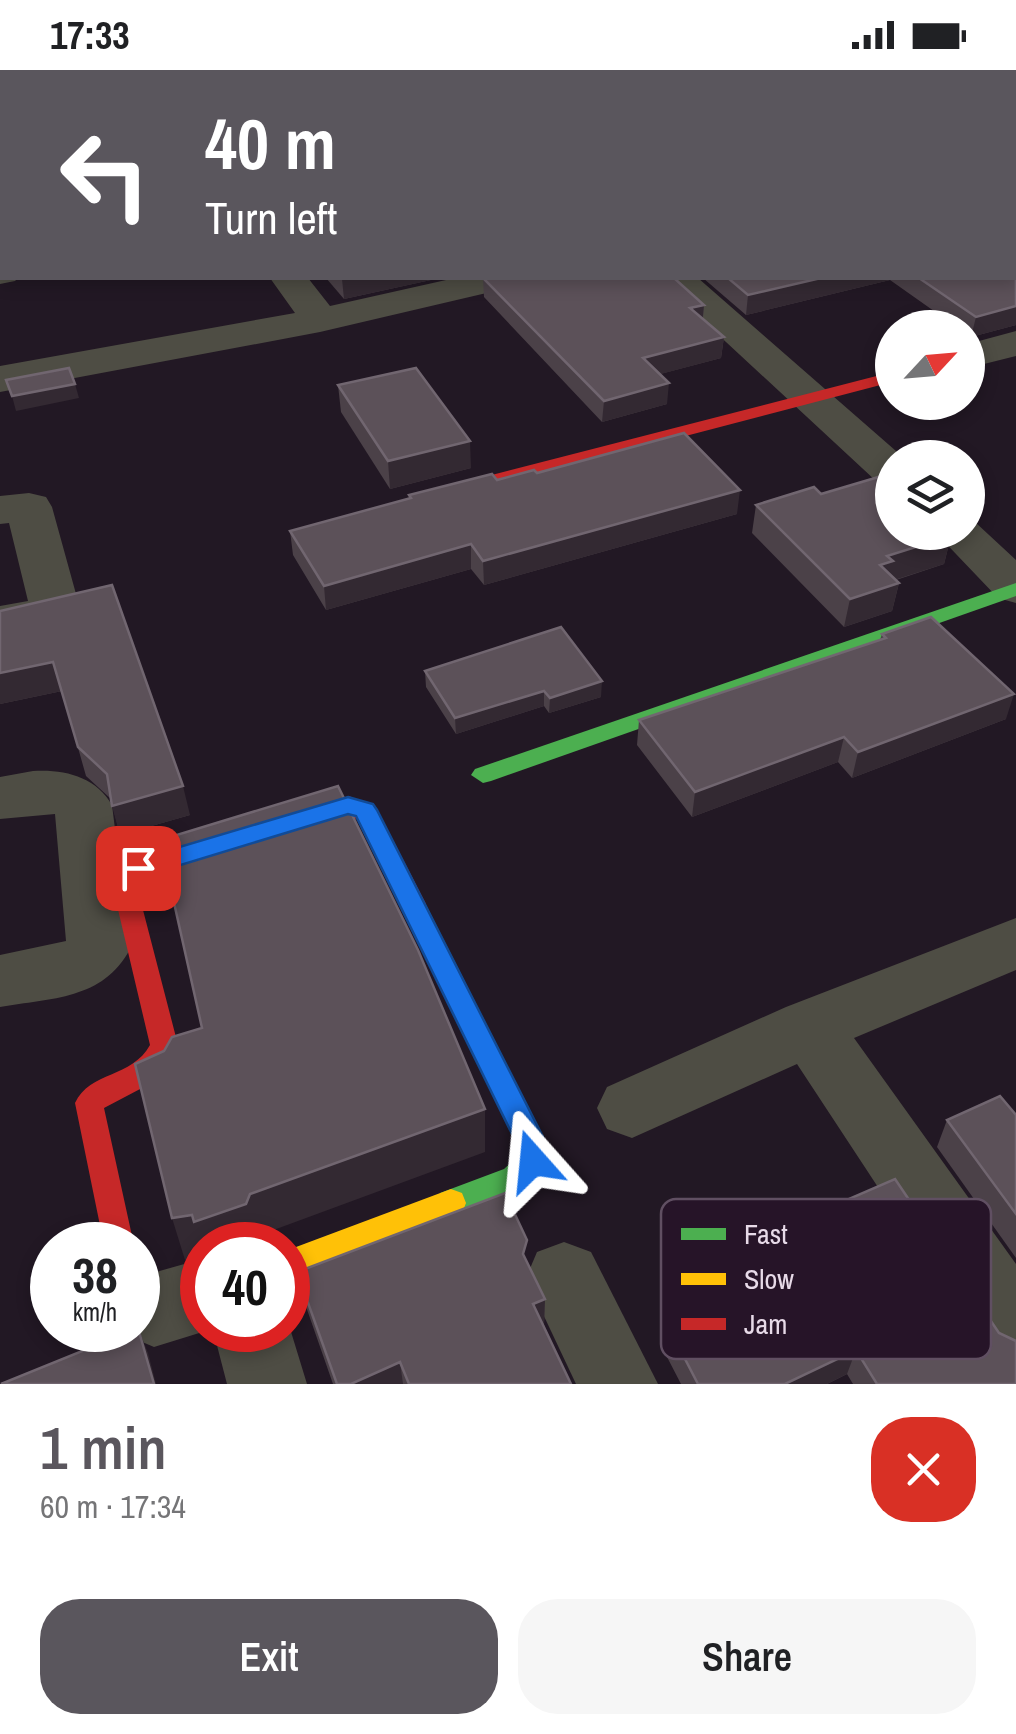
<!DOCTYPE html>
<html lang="en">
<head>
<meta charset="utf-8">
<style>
  :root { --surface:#fff; --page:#f6f6f6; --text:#202124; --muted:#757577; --accent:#5a565d }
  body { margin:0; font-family:"Archivo Narrow",sans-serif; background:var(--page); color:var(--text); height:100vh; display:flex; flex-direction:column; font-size:38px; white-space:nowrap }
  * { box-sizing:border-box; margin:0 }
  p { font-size:32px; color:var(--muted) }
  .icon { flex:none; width:55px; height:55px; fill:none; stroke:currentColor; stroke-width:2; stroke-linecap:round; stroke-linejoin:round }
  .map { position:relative; height:1314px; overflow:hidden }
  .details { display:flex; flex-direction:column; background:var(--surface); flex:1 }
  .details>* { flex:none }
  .guide { position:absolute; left:0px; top:0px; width:1018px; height:210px; box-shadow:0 5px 15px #0003; background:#5a565d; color:#fff; overflow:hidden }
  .needle { width:65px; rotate:64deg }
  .buttons { position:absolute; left:875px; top:240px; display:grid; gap:20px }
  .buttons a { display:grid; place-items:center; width:110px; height:110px; border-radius:50%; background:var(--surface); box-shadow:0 5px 15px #0003; font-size:50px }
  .speed { position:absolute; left:30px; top:1152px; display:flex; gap:20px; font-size:50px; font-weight:700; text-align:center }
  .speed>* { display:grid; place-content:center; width:130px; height:130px; border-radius:50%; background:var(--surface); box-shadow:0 5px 15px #0003; line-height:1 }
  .speed small { font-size:25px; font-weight:400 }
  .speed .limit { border:15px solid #d22; background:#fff; color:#111 }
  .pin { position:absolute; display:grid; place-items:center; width:85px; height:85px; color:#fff; margin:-42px; border-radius:20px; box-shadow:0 5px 15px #0006 }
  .me { position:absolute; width:110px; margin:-55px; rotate:342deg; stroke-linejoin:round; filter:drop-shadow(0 0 8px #0008) }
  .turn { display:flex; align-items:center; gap:35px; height:210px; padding:0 40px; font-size:45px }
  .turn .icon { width:130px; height:130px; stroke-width:2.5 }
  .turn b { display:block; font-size:70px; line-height:85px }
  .round { display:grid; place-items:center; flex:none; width:105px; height:105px; border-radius:40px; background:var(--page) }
  .head { display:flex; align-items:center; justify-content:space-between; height:170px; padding:0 40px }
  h1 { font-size:60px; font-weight:600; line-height:75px; color:var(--accent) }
  .primary-button { display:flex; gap:20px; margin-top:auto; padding:20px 40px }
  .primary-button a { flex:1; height:115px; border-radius:40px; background:var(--accent); color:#fff; font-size:40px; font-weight:600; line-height:115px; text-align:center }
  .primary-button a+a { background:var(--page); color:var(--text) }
  .status { display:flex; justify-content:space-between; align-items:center; height:70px; padding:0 50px; background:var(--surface); direction:ltr }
  .status svg { height:28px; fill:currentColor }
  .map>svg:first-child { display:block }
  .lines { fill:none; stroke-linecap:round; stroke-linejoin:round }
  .street { fill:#4e4d44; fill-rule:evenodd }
  .fast { fill:#4caf50; fill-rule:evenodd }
  .slow { fill:#ffc107; fill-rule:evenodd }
  .jam { fill:#c62828; fill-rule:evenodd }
  .wall { fill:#4b4148 }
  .shaded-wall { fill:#332932 }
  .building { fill:#5c5159; stroke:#716670; stroke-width:2.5 }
  .route { fill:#1a73e8; stroke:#114b97; stroke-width:2.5 }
  .key { fill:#261428; stroke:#604f62; stroke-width:2.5 }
  .key-label { font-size:28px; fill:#e7dae8 }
</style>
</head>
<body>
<div class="status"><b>17:33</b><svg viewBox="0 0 49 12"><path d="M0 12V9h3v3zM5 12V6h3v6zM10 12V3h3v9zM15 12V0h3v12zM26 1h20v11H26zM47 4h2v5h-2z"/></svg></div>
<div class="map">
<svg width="1016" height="1314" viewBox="0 0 1016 1314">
  <rect width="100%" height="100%" fill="#221824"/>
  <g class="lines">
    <g class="street">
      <polygon points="0,192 2,208 18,208 15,211 0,214"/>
      <polygon points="270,208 308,208 330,236 455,208 522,208 516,216 320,262 0,322 0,296 295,243"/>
      <polygon points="657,208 698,208 904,388 892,388 892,414 876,411"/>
      <polygon points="1016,261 1016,286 968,298 968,274"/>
      <polygon points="29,423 46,427 52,437 81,542 74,553 0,568 0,536 28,531 9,453 0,454 0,426"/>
      <polygon points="968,450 975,452 1016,490 1016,533 998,528 935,462 968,462"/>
      <path d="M33,701C65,699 96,707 112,735L130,879C103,930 51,928 0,937V885L66,871L55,744L0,749V707Z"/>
      <polygon points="1016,848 1016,900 854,968 1016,1194 1016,1297 989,1286 797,994 632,1068 607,1059 597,1038 607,1017 786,937"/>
      <polygon points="564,1172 591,1182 658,1314 576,1314 526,1208 537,1182"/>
      <polygon points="202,1189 202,1260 209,1260 154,1277 114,1260 138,1260 138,1195 156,1202"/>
      <polygon points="288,1252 307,1314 227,1314 213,1260 288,1260"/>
    </g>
    <g class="fast">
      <polygon points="1016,513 1016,526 491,711 483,713 471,705 475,699"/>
      <polygon points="413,824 422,827 539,1058 548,1091 524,1118 451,1147 440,1143 436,1133 440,1123 504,1099 518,1086 515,1068 400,834 404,827"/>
    </g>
    <polygon class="slow" points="451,1119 462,1123 466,1133 462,1143 288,1208 288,1180"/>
    <g class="jam">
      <polygon points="892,302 892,312 464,424 455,418 457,414"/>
      <path d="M349,726L377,739L426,834L422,841L413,844L404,841L360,751L347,744L146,805L136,813L178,975L161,1008L104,1038L134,1175H104L75,1033C90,1001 132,1008 150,975L111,810L129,791Z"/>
    </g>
  </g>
  <g class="wall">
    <polygon points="0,0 1016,0 1016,255 971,267 968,265 968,258 958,258 890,210 746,245 703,208 1015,208 1015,2 2,2 2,170 0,171 0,16 2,15"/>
    <polygon points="326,208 440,208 344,229"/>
    <polygon points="483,208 704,235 703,250 724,267 721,288 660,304 667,334 602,352 484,227"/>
    <polygon points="338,315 471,398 390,419 341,342"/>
    <polygon points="537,403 737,444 484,515 471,499 326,540 293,485 290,461 409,429 409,425"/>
    <polygon points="821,424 951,466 944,494 896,510 899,513 892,541 844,557 752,463 756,435"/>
    <polygon points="0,541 190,745 120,765 111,729 86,706 62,621 0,634"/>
    <polygon points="882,564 1006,649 852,708 838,692 692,747 637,675 639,650 880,570"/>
    <polygon points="425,601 601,627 549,643 544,636 456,664 426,617"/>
    <polygon points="1016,1045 1016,1188 937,1077 947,1050"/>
    <polygon points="791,1154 1016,1314 853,1314 847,1304 827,1314 681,1314 666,1285 670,1260 798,1204 784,1180"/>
    <polygon points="527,1192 545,1229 544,1255 571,1314 333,1314 303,1228 297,1202"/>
  </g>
  <g class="shaded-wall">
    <polygon points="426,0 440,0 440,2 412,2"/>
    <polygon points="2,149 2,170 0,171 0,150"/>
    <polygon points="349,208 440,208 344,229 342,209"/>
    <polygon points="821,208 891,208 890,210 746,245 748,225"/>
    <polygon points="704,235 702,255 690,238"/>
    <polygon points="1016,236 1016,255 971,267 976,247"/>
    <polygon points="724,267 721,288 642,309 643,288"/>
    <polygon points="669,313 667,334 602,352 604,331"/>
    <polygon points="75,314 79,328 16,341 12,326"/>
    <polygon points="470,371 471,398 390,419 388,391"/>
    <polygon points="740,420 737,444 484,515 483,491"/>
    <polygon points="951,466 944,494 888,512 899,513 892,541 844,557 850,529 887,486"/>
    <polygon points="471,474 471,499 326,540 324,516"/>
    <polygon points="53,592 62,621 0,634 0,603"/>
    <polygon points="602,611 601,627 549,643 550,628"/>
    <polygon points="544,621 544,636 456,664 455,648"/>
    <polygon points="1014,624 1006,649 852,708 858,682"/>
    <polygon points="844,667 838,692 692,747 695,722"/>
    <polygon points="183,716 190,745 120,765 112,736"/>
    <polygon points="485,1039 485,1082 260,1165 256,1175 202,1175 202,1186 185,1190 172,1148 250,1124"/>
    <polygon points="545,1229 544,1255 533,1234"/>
    <polygon points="138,1258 148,1283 156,1314 154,1314"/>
    <polygon points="856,1280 847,1304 827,1314 785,1314"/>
    <polygon points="400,1292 403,1314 351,1314"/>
  </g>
  <g class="building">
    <polygon points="1,0 426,0 412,2 2,2 2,149 0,150"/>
    <polygon points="442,0 1015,0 1016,236 976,247 919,208 1015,208 1015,2 444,2"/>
    <polygon points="483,208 674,208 704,235 690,238 724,267 643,288 669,313 604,331"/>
    <polygon points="728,208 821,208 748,225"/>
    <polygon points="69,298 75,314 12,326 6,310"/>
    <polygon points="416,298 470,371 388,391 338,315"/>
    <polygon points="684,363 740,420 483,491 471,474 324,516 290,461 411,428 409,425 492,404 497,410 534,400 537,403"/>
    <polygon points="882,406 892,414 892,462 947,462 951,466 887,486 893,491 880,495 899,513 850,529 756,435 814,417 821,424"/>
    <polygon points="112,515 183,716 112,736 107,704 78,677 53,592 0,603 0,541"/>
    <polygon points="931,547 1014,624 858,682 844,667 695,722 639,650 886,568 882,564"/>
    <polygon points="561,557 602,611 550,628 544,621 455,648 425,601"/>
    <polygon points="338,716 418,880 485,1039 250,1124 246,1134 194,1152 192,1145 172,1148 135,994 164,981 172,967 202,958 160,770"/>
    <polygon points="1000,1026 1016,1045 1016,1144 947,1050"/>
    <polygon points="895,1109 999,1263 1016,1271 1016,1314 877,1314 856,1280 785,1314 698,1314 670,1260 817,1196 791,1154"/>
    <polygon points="505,1123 527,1170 523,1184 545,1229 533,1234 571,1314 409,1314 400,1292 351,1314 337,1314 297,1202"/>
    <polygon points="138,1258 154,1314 1,1314 134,1260 138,1260"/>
  </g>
  <polygon class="route" points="348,727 373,734 377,740 543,1067 548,1091 544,1100 533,1104 523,1100 514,1068 356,746 348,744 138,808 129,805 126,798 129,792"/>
  <rect x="661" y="1129" width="330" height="160" rx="15" class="key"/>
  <rect x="681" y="1158" width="45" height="12" fill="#4caf50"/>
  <rect x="681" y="1203" width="45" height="12" fill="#ffc107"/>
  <rect x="681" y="1248" width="45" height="12" fill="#c62828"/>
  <g class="key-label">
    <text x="744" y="1174">Fast</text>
    <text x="744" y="1219">Slow</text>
    <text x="744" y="1264">Jam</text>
  </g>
</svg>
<div class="buttons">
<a><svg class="needle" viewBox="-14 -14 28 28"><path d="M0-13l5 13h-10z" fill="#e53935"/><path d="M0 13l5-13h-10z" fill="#757577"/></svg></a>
<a><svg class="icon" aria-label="layers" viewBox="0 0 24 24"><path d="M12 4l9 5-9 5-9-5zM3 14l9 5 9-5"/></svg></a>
</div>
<div class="speed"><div>38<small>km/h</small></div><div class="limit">40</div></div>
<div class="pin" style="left:138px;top:798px;background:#d93025"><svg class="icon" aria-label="arrive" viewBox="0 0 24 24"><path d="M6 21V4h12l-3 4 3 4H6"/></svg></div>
<svg class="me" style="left:533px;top:1091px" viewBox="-20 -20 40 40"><path d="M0-17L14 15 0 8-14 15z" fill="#1a73e8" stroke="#fff" stroke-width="4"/></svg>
<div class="guide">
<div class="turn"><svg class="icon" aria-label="left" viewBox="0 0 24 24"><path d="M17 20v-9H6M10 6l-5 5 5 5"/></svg><div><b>40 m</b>Turn left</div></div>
</div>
</div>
<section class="details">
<div class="head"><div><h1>1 min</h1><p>60 m · 17:34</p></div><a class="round" style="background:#d93025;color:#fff"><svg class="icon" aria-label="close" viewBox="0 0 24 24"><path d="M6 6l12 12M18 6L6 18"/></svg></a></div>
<div class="primary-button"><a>Exit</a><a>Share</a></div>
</section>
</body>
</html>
